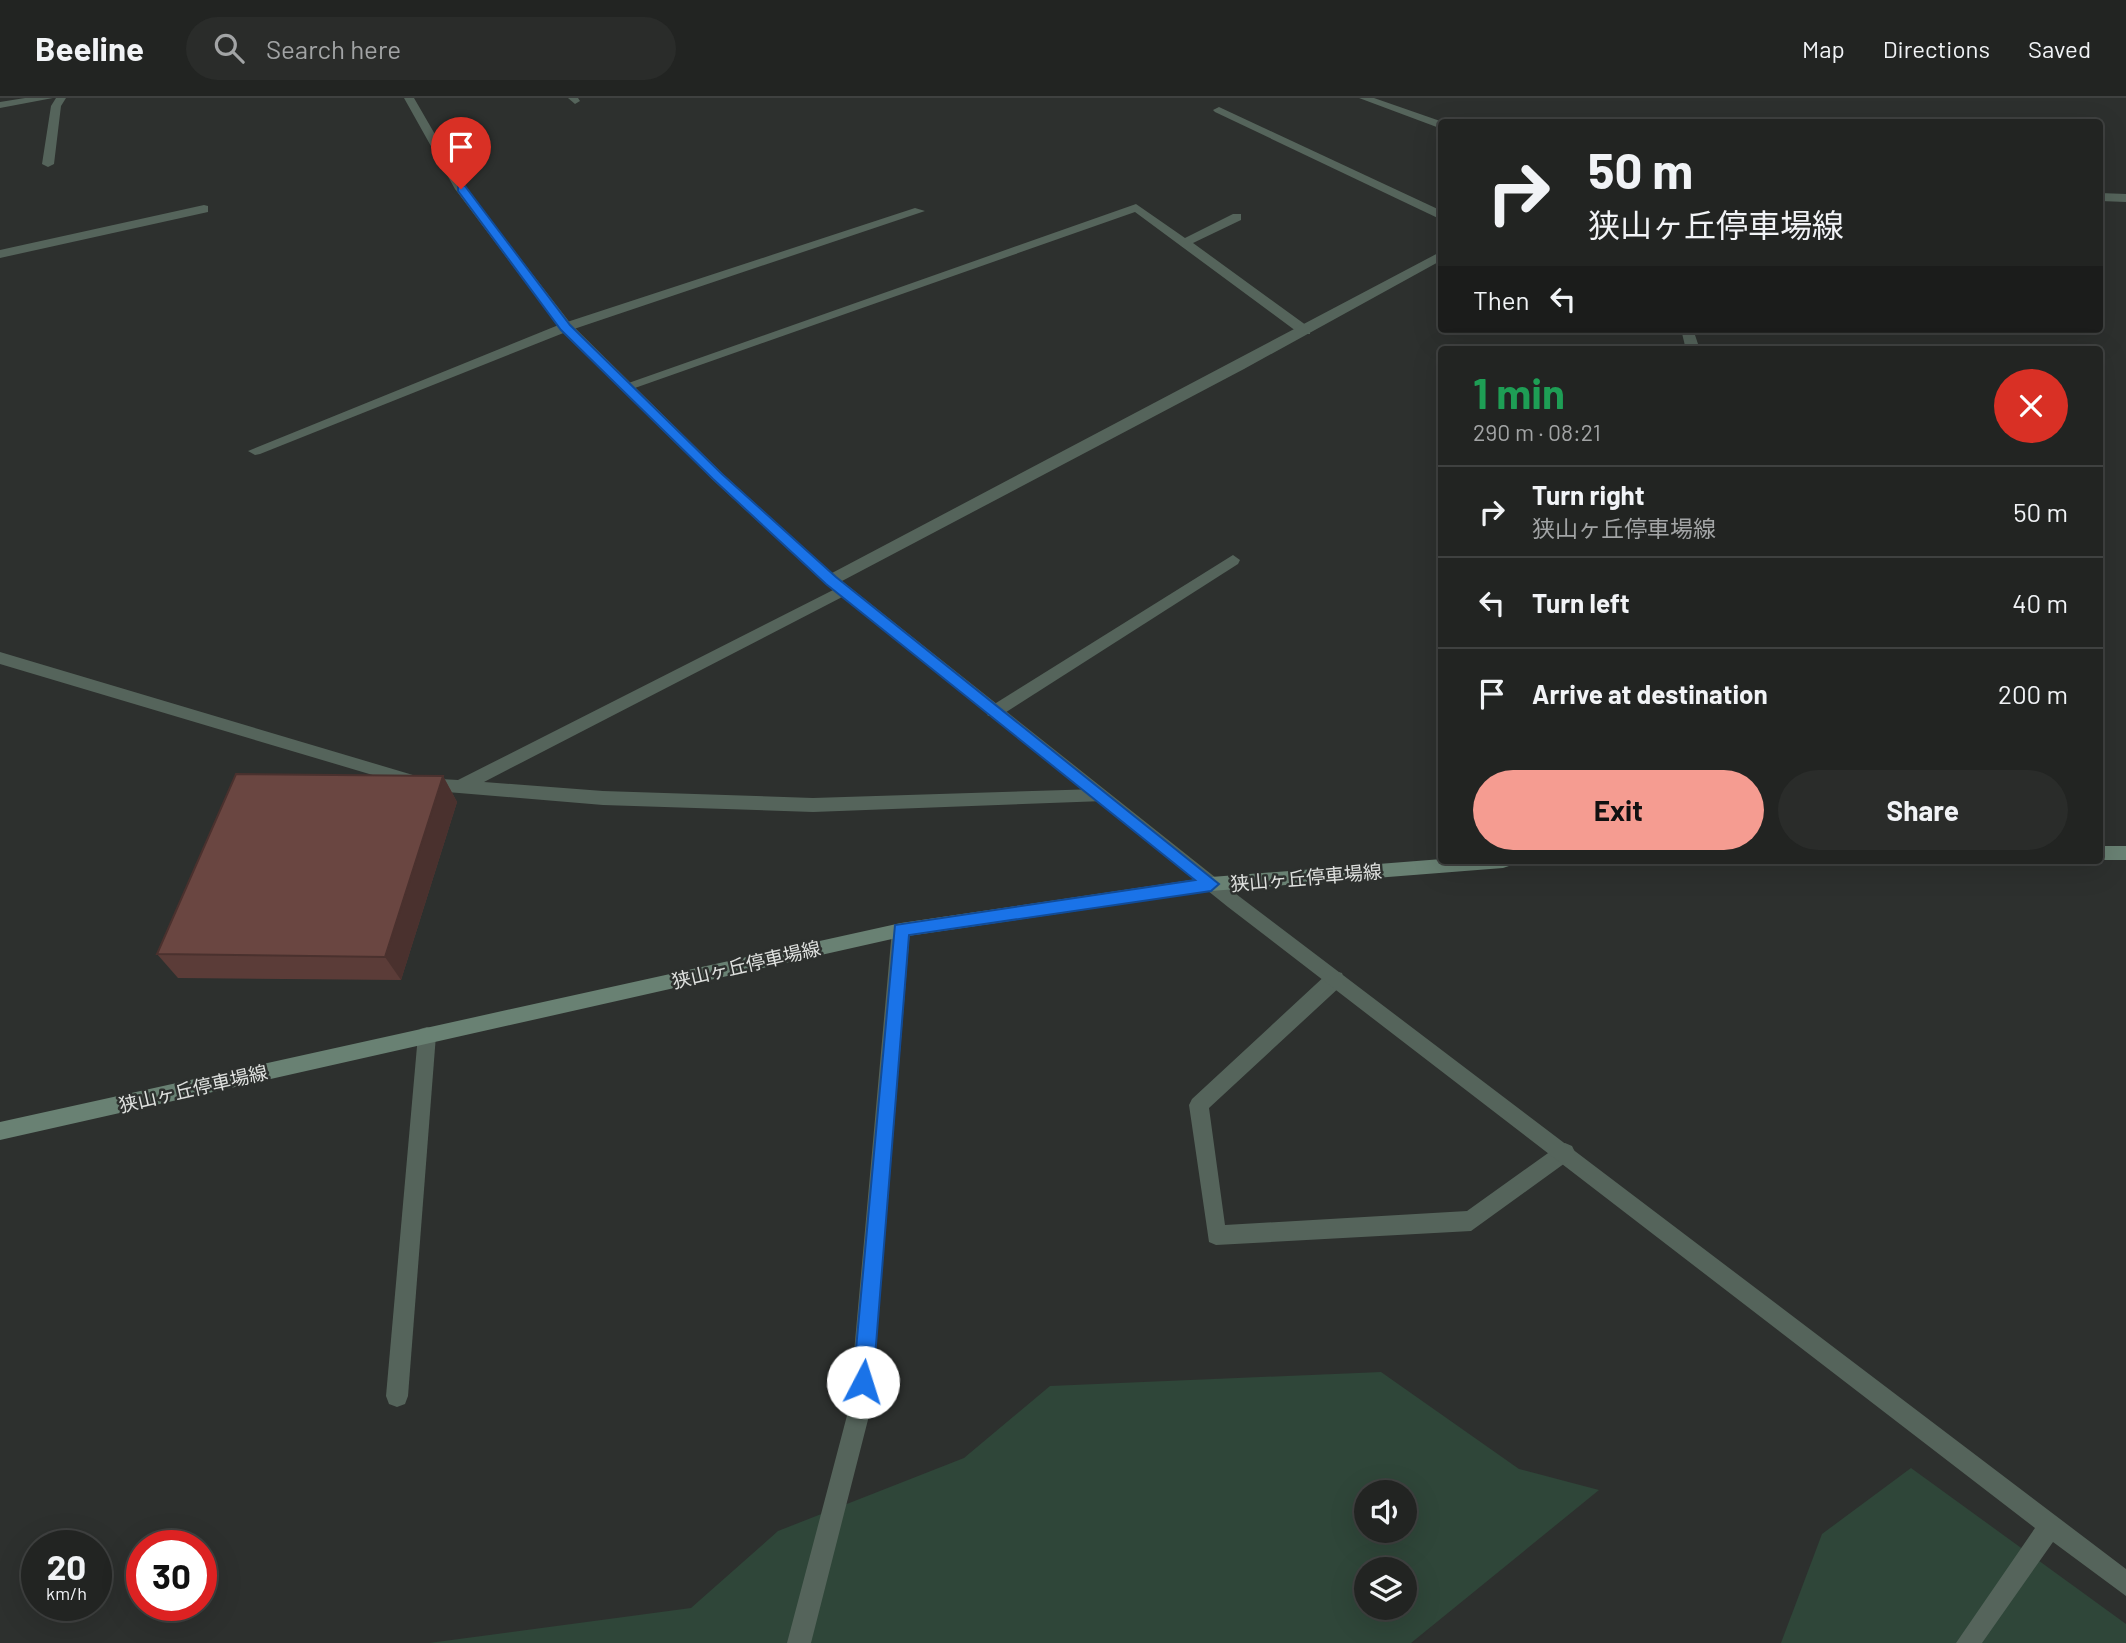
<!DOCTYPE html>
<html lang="en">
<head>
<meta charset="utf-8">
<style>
  :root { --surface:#222422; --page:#2a2c2a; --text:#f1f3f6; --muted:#a2a4a5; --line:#3f4140; --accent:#f59c91 }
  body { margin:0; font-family:Barlow,"Noto Sans JP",sans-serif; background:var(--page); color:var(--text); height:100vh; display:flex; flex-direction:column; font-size:26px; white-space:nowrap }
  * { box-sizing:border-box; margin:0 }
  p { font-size:23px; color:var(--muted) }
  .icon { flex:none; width:38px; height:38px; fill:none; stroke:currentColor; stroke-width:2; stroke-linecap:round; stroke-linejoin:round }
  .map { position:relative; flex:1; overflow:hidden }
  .details { position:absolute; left:1438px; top:248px; width:665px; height:518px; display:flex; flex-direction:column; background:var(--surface); border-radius:7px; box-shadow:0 7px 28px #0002,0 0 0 2px var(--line) }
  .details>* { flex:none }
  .hud { position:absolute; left:1438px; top:21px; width:665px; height:214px; border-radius:7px; box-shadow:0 7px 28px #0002,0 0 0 2px var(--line); background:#222422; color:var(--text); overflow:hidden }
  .controls { position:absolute; left:1354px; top:1382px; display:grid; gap:14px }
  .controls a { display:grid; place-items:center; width:63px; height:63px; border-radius:50%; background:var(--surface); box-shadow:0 7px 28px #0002,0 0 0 2px var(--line); font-size:35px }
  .speed { position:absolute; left:21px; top:1432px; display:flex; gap:14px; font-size:35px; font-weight:700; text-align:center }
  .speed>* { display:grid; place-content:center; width:91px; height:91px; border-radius:50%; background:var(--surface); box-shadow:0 7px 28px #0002,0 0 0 2px var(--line); line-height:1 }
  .speed small { font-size:18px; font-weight:400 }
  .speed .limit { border:10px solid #d22; background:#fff; color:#111 }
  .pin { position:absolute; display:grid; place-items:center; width:60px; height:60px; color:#fff; margin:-72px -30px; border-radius:50% 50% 50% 0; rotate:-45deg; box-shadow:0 0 7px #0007 }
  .pin .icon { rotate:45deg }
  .me { position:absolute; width:77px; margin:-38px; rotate:5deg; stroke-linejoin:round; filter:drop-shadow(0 0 5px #0008) }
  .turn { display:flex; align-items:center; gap:24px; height:147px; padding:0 35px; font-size:32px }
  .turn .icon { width:91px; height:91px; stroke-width:2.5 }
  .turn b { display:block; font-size:49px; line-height:60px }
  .then { display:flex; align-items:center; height:66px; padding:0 35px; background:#0003; gap:14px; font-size:26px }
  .round { display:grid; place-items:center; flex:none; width:74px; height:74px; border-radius:37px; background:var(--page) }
  .overview { display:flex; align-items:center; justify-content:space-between; height:119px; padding:0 35px }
  h1 { font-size:42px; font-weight:700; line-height:52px; color:#1e9e55 }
  .primary-button { display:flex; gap:14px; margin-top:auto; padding:14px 35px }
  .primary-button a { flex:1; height:80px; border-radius:42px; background:var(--accent); color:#111; font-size:28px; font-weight:700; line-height:80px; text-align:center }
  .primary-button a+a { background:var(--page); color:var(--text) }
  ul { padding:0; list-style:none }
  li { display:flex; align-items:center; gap:21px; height:91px; padding:0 35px; border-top:2px solid var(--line) }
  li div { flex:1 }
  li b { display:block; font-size:26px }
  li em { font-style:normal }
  header { display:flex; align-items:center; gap:42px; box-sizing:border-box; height:98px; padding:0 35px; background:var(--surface); border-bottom:2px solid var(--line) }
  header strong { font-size:33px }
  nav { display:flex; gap:38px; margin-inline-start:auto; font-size:24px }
  .search { width:490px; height:63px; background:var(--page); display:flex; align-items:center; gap:18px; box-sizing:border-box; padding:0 24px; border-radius:38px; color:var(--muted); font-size:26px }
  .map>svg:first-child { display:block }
  .green { fill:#2f4639; fill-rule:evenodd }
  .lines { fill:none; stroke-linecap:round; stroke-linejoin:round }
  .service { fill:#55645b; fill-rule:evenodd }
  .minor { fill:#55645b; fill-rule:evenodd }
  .secondary { fill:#698173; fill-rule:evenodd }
  .wall { fill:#5b3c38 }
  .shaded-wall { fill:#4a312e }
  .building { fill:#6a4641; stroke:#4a312e; stroke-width:2 }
  .route { fill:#1a73e8; stroke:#114b97; stroke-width:2 }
  .labels { text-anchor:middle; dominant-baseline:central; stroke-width:5; stroke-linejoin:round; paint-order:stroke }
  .street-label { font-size:19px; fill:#dee0de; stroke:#2d302e }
</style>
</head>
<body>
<header>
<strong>Beeline</strong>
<div class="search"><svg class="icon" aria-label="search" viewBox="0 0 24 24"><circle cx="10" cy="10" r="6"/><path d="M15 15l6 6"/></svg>Search here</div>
<nav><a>Map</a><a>Directions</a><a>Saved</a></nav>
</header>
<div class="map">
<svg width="2126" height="1545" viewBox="0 0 2126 1545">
  <rect width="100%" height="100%" fill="#2d302e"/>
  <g class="green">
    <path d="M1381,1274L1519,1371L1599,1392L1411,1545H429L691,1510L778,1433L964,1360L1050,1288ZM1367,1395H1405V1433H1367ZM1367,1472H1405V1510H1367Z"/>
    <polygon points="1911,1370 2126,1526 2126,1545 1781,1545 1822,1436"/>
  </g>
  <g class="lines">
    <g class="service">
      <polygon points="56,0 66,0 61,8 54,66 48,69 42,66 51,8"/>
      <polygon points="568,0 578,0 580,3 575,6"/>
      <polygon points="1359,0 1374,0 1443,24 1442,31"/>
      <polygon points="1219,9 1442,113 1442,122 1215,14 1213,12"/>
      <polygon points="1136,106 1185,140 1233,116 1241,116 1241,122 1193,145 1310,230 1310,236 1300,236 1135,114 632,291 627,292 620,288"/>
      <polygon points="204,107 208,108 208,114 0,160 0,152"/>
      <polygon points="915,110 925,113 571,232 260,356 255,357 248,353 561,226"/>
      <polygon points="1681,231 1693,231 1700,252 1686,252"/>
      <polygon points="1233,457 1240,462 1238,466 1000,618 988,618 986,614 988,610"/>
      <polygon points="843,487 848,488 851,492 848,496 484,684 603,693 813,700 1098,691 1104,693 1106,698 1104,703 813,714 603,707 423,692 0,566 0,554 423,680 458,682"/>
      <polygon points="1335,873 1342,875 1344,881 1342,887 1209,1010 1225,1127 1467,1113 1558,1048 1565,1045 1572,1048 1575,1054 1572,1060 1471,1133 1216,1147 1209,1144 1189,1007 1192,1001 1328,875"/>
      <polygon points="427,929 434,931 436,937 408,1298 405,1306 397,1309 389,1306 386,1298 418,937 420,931"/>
    </g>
    <g class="minor">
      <polygon points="25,0 53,0 0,10 0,4"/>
      <polygon points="404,0 414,0 466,90 571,226 723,376 832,475 1442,153 1442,162 1244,271 842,483 1240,799 2126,1471 2126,1498 2053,1444 1982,1545 1956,1545 2035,1430 1228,809 826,486 713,382 561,232 455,91"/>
      <polygon points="2100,95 2126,96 2126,104 2100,103"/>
      <polygon points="901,825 907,827 910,832 871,1310 811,1545 787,1545 849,1310 892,832 895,827"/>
    </g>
    <g class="secondary">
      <rect x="2100" y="748" width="26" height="14"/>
      <polygon points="1442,761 1442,763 1512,763 1509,768 1503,770 1211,793 901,839 0,1042 0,1024 901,825 1211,779"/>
    </g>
  </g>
  <polygon class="wall" points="443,678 457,704 401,882 178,880 157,856"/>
  <polygon class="shaded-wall" points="443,678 457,704 401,882 385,859"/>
  <polygon class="building" points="236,676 443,678 385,859 157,856"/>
  <polygon class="route" points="458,88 465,88 570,227 722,376 836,479 1219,786 1211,793 909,837 873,1284 870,1291 863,1294 856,1291 853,1284 895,827 1195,782 826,486 713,381 561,232 458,93"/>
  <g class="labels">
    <g class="street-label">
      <text transform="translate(1306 779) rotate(-5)">狭山ヶ丘停車場線</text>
      <text transform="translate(746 866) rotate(-13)">狭山ヶ丘停車場線</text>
      <text transform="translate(193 990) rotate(-13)">狭山ヶ丘停車場線</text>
    </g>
  </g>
</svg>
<div class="controls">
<a><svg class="icon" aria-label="sound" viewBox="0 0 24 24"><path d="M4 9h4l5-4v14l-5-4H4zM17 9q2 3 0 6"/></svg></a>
<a><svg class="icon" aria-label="layers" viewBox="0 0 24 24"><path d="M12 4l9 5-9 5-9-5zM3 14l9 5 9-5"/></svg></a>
</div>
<div class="speed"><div>20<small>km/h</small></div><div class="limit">30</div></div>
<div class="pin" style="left:461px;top:91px;background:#d93025"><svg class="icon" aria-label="arrive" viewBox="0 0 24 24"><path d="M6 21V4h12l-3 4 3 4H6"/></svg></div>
<svg class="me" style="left:863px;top:1284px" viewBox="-20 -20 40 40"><circle r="19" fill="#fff"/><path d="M0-13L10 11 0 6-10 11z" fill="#1a73e8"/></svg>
<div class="hud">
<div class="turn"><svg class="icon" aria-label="right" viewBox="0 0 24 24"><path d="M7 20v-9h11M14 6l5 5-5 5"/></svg><div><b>50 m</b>狭山ヶ丘停車場線</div></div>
<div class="then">Then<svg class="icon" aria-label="left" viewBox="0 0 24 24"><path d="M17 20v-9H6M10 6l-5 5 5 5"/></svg></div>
</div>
<section class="details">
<div class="overview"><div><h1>1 min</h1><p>290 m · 08:21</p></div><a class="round" style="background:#d93025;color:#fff"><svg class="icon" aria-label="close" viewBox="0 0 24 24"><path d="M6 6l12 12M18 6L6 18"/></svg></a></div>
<ul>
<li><svg class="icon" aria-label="right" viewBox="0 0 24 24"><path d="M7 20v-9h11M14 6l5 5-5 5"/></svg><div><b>Turn right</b><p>狭山ヶ丘停車場線</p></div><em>50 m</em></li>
<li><svg class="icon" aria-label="left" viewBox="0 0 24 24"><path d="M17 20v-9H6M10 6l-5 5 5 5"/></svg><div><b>Turn left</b></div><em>40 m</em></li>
<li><svg class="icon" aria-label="arrive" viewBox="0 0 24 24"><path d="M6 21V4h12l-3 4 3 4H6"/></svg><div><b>Arrive at destination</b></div><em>200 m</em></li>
</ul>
<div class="primary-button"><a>Exit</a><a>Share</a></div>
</section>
</div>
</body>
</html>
